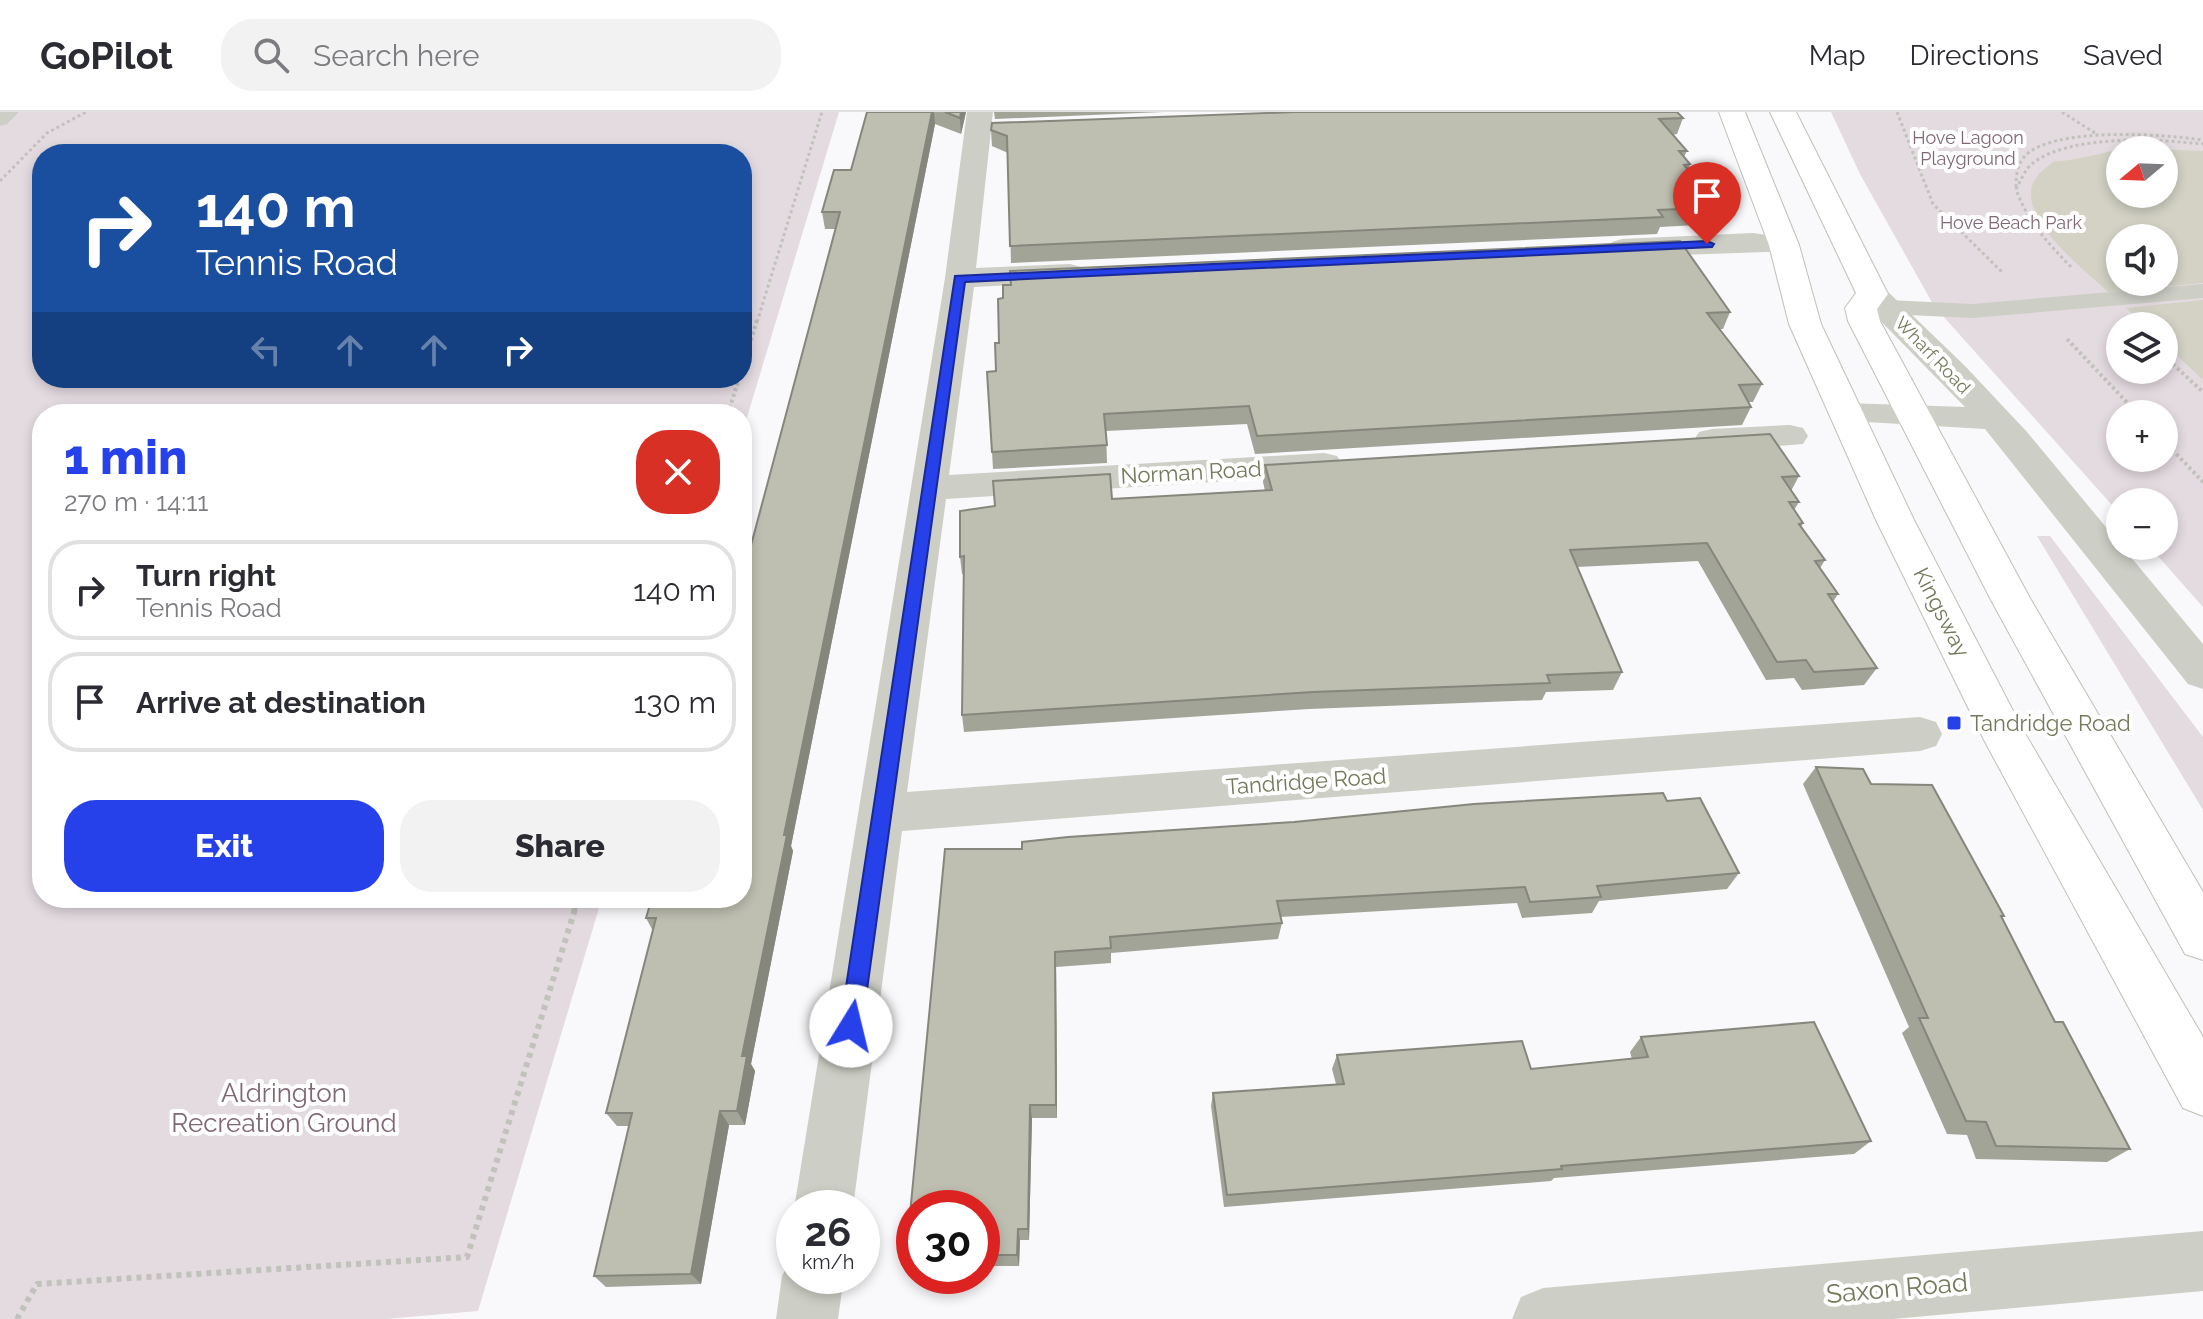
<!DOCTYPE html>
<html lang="en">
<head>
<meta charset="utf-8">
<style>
  :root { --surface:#fff; --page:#f2f2f3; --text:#2b2b33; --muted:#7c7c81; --line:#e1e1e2; --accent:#2741ea }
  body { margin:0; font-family:Raleway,sans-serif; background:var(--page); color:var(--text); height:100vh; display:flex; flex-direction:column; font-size:30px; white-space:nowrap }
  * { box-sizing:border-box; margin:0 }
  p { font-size:26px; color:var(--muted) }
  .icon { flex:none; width:44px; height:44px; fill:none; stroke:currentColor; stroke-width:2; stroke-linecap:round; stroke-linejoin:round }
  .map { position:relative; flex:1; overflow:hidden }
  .drawer { position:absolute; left:32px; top:292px; width:720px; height:504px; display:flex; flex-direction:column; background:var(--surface); border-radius:32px; box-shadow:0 4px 12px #0003 }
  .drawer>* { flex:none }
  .banner { position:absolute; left:32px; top:32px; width:720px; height:244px; border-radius:32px; box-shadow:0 4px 12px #0003; background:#1a4fa0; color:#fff; overflow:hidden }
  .needle { width:52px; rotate:251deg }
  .tools { position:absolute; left:2106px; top:24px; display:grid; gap:16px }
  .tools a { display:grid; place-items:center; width:72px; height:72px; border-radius:50%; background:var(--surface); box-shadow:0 4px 12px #0003; font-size:40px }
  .speed { position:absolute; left:776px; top:1078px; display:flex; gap:16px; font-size:40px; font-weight:700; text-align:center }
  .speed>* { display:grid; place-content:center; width:104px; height:104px; border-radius:50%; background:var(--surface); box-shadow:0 4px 12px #0003; line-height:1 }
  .speed small { font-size:20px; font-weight:400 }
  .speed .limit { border:12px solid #d22; background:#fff; color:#111 }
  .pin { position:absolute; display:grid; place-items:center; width:68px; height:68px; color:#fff; margin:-82px -34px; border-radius:50% 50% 50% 0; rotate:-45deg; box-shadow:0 0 8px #0007 }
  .pin .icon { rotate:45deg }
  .me { position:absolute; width:88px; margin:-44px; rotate:9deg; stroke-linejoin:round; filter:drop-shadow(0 0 6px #0008) }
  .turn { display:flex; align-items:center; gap:28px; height:168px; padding:0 32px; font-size:36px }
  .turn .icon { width:104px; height:104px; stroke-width:2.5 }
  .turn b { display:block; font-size:56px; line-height:68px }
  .lanes { display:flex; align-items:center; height:76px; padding:0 32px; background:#0003; justify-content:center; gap:40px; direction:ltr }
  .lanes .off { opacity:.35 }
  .round { display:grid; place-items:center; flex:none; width:84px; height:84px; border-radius:32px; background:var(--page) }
  .headline { display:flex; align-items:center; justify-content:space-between; height:136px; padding:0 32px }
  h1 { font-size:48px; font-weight:800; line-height:60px; color:var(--accent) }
  .button { display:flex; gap:16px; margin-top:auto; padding:16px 32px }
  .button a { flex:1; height:92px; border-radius:32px; background:var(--accent); color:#fff; font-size:32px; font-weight:800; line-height:92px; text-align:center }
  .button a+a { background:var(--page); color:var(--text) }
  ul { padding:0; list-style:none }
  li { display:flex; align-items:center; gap:24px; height:100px; margin:0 16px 12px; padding:0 16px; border:4px solid var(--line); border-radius:32px }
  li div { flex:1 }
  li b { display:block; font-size:30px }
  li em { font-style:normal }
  header { display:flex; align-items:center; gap:48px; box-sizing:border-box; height:112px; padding:0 40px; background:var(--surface); border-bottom:2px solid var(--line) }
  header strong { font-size:38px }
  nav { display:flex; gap:44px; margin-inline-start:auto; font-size:28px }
  .search { width:560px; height:72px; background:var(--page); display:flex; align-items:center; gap:20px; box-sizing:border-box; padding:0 28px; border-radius:32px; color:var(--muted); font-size:30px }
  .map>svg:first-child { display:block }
  .green { fill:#e4dbe1; fill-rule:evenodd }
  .water { fill:#d3d2c5; fill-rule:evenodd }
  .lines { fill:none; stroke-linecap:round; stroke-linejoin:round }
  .primary-casing { stroke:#bfc0b6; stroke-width:2 }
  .path-far3 { stroke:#c1c2bb; stroke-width:3; stroke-dasharray:3 3; stroke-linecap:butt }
  .path-far2 { stroke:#c1c2bb; stroke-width:4; stroke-dasharray:3 3; stroke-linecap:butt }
  .path-far1 { stroke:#c1c2bb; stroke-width:5; stroke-dasharray:4 4; stroke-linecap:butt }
  .path { stroke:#c1c2bb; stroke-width:6; stroke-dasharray:5 5; stroke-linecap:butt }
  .lane { fill:#cdcec5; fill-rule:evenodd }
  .street { fill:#cdcec5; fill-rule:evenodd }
  .primary { fill:#fff; fill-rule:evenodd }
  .wall { fill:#a3a498 }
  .shaded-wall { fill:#85867c }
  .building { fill:#bebfb1; stroke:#85867c; stroke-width:2 }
  .route { fill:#2741ea; stroke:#192a98; stroke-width:2 }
  .poi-dot { fill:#2741ea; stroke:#fff; stroke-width:3 }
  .labels { text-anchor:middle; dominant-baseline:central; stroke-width:8; stroke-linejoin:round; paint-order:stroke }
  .far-park-label { font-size:18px; fill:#806775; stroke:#fff }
  .far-street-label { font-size:18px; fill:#75785b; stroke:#fff }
  .street-label { font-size:22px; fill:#75785b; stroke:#fff }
  .poi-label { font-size:22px; fill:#75785b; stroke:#fff; text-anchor:start }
  .near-park-label { font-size:26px; fill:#806775; stroke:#fff }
  .near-street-label { font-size:26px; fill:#75785b; stroke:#fff }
</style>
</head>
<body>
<header>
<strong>GoPilot</strong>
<div class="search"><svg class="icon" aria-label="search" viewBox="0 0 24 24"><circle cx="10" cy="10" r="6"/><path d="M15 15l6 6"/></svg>Search here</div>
<nav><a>Map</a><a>Directions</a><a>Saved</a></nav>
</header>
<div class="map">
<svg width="2203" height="1207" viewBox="0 0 2203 1207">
  <rect width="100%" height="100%" fill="#f9f8fa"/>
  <g class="green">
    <path d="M0,0H839L742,322V302H42V786H602L478,1199L386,1207H0ZM42,42H742V266H42Z"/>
    <path d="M1831,0H2203V495L2149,434H2164V390H2120V402L1934,194L1860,62ZM2120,38H2164V82H2120ZM2120,126H2164V170H2120ZM2120,214H2164V258H2120ZM2120,302H2164V346H2120Z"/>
    <polygon points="2037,424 2050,424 2203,625 2203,698"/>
  </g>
  <g class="water">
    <path d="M2126,36L2203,39V171L2108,180C2085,158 2011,102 2036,66C2040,60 2048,54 2054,49C2065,51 2110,39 2126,36ZM2120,38H2164V82H2120ZM2120,126H2164V170H2120Z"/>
    <polygon points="2203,188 2203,268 2164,231 2164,214 2146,214 2126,196"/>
  </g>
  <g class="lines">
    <g class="primary-casing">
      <g id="primary">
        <polygon points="1719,0 1745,0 1799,133 1821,212 1914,408 2023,618 2203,925 2203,1004 2183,996 1984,628 1876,408 1789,212 1769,133"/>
        <polygon points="1770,0 1796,0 1888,182 1877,197 1880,209 2031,488 2203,780 2203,848 2185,842 1991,488 1848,209 1845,196 1856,181"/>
      </g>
    </g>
    <g class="path-far3">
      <polyline points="1897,0 1933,92 2002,160"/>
      <polyline points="2062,0 2098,23"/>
      <polyline points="0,69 47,21 86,0"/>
      <path d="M2016,75C2016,64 2017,54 2024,45C2051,14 2165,22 2202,28"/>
      <path d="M2071,155C2048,131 2027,109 2016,77C2021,68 2025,57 2033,51C2071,22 2157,27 2203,32"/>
      <polyline points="757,210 822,0"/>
    </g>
    <g class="path-far2">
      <polyline points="2067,227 2138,302"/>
      <polyline points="2164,244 2203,280"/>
      <polyline points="742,257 757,208"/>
      <polyline points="728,302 739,266"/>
      <polyline points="2164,329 2203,370"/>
    </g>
    <polyline class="path-far1" points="574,799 578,786"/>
    <polyline class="path" points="17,1207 37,1172 467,1145 575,797"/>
    <g class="lane">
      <polygon points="0,0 19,0 7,12 0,14"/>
      <polygon points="2203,172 2203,186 1972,206 1887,202 1879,200 1876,195 1879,190 1887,188 1972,192"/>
    </g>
    <g class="street">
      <polygon points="967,0 993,0 976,156 1070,152 1081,155 1085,161 1081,167 1070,170 974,175 949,363 1324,341 1337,344 1342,352 1337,360 1324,363 946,387 907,680 1920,605 1936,610 1942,622 1936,634 1920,639 902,719 853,1096 794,1097 945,166"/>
      <polygon points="1753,121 1794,127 1799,133 1794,139 1622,145 1612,142 1607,136 1612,130 1622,127"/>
      <polygon points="1872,173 1883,175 1965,254 2027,320 2203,532 2203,577 2188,572 1985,317 1833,308 1828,301 1833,294 1845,291 1965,295 1861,189 1856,182 1861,175"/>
      <polygon points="1790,313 1803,316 1808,324 1803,332 1712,339 1699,336 1694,328 1699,320 1712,317"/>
      <polygon points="2203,1119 2203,1179 1893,1207 1512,1207 1521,1185 1543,1176"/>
      <polygon points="794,1141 794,1164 844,1164 838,1207 776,1207 782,1164"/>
    </g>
    <use href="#primary" class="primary"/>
  </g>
  <g class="wall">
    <polygon points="867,0 966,0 961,22 935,12 791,734 793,739 751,952 755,959 745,1013 729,1013 701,1172 606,1175 594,1164 629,1014 617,1014 606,1001 653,819 646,806 742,786 836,117 825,117 822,100 851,58"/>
    <polygon points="994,0 1163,0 995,7"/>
    <polygon points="1683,6 1677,22 1672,23 1687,39 1684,45 1690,52 1688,58 1695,66 1694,71 1702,81 1699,90 1704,96 1697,113 1660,115 1657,122 1011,151 1008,41 992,34 991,18"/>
    <polygon points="1730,200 1723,217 1720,217 1762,272 1753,290 1748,290 1751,295 1742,313 1255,342 1247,312 1106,319 1107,351 993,357 992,340 996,259 995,231"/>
    <polygon points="1265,353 1799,364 1791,379 1799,390 1794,398 1803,411 1801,415 1825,448 1820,456 1838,482 1833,490 1877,556 1864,573 1802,578 1794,566 1766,568 1698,449 1577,455 1622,560 1613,578 1546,580 1542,588 1309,597 964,620 962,603 964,462 962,462 960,445 1112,387 1265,379 1263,370"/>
    <polygon points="1816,655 1871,672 2004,804 2002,805 2055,910 2130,1037 2107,1050 1976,1047 1967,1023 1947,1022 1902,921 1909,915 1803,672"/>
    <polygon points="1663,681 1667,689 1700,686 1739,761 1727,777 1599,789 1592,801 1522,806 1517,791 1280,805 1282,811 1278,827 1111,841 1111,851 1056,855 1057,1006 1032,1006 1029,1128 1020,1128 1019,1154 982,1154 982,1096 914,1096 914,1155 911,1155 906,1144 945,737 1022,737 1022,730 1068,725 1294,710 1474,692"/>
    <polygon points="1641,925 1871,1029 1854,1042 1554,1066 1551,1069 1224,1095 1211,994 1213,981 1336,972 1332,957 1337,943 1531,957 1632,947 1630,940"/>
  </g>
  <g class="shaded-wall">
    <polygon points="932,0 934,0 935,12 791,734 793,739 751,952 755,959 745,1013 737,999 742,944 784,723"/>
    <polygon points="961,0 966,0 961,22 960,6"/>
    <polygon points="1055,840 1056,855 1057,1006 1056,993"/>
    <polygon points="1030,993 1032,1006 1029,1128 1028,1117"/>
    <polygon points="720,999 729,1013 701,1172 691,1162"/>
    <polygon points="1018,1117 1020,1128 1019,1154 1017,1143"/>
  </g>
  <g class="building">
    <polygon points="867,0 932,0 784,723 787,723 742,944 747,944 737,999 720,999 691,1162 594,1164 632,1001 606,1001 656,806 646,806 652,786 742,786 742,467 840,100 822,100 834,58 851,58"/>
    <polygon points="945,0 961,0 960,6"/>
    <polygon points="1295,0 1677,0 1683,6 1659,7 1687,39 1679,39 1690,52 1684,53 1695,66 1690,66 1702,81 1692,82 1704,96 1658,98 1663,105 1010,134 1007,24 991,18 992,11"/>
    <polygon points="1680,129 1730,200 1707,201 1762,272 1739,273 1751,295 1257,324 1249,294 1104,302 1107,333 992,340 987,260 996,259 995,231 999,231 998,187 1003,186 1003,173 1011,173 1010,159"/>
    <polygon points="1770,322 1799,364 1782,365 1799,390 1789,390 1803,411 1799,412 1825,448 1815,449 1838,482 1828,482 1877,556 1814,560 1806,548 1777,550 1707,431 1570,438 1622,560 1547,563 1550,571 1313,580 962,603 964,444 960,445 960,399 995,394 993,369 1110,362 1112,387 1272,378 1265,353"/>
    <polygon points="1816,655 1863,657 1871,672 1932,673 2004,804 2001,804 2055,910 2063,910 2130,1037 1996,1034 1986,1010 1966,1009 1919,906 1928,906"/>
    <polygon points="1663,681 1667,689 1700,686 1739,761 1597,774 1601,785 1530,790 1525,775 1277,789 1282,811 1110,825 1111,836 1055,840 1056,993 1030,993 1028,1117 1018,1117 1017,1143 982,1143 982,1096 914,1096 914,1144 906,1144 945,737 1022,737 1022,730 1068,725 1294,710 1474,692"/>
    <polygon points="1814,910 1871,1029 1561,1054 1562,1057 1227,1083 1213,981 1344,972 1337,943 1522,929 1531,957 1648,945 1641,925"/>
  </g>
  <polygon class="route" points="1707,129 1714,132 1712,135 965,170 862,914 858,921 851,924 843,921 840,914 955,164"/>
  <rect class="poi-dot" x="1946" y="603" width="16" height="16" rx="4"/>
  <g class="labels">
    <g class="far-park-label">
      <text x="1968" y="25">Hove Lagoon<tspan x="1968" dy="21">Playground</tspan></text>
      <text x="2011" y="110">Hove Beach Park</text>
    </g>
    <g class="far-street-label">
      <text transform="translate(1933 243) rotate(46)">Wharf Road</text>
    </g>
    <g class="street-label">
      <text transform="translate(1191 360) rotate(-3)">Norman Road</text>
      <text transform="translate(1942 500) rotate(63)">Kingsway</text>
      <text transform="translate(1306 669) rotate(-4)">Tandridge Road</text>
    </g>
    <g class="poi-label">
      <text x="1970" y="611">Tandridge Road</text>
    </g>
    <g class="near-park-label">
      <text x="284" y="981">Aldrington<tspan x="284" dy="30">Recreation Ground</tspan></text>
    </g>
    <g class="near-street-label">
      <text transform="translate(1897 1176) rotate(-5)">Saxon Road</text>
    </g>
  </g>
</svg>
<div class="tools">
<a><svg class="needle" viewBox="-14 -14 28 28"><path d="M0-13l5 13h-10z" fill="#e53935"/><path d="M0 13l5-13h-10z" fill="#7c7c81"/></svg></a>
<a><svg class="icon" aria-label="sound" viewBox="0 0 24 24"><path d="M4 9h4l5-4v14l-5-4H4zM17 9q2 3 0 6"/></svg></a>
<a><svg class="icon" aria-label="layers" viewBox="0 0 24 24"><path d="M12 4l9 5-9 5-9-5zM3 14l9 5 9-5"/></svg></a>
<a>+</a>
<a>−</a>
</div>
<div class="speed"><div>26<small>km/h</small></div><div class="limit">30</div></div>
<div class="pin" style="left:1707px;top:132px;background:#d93025"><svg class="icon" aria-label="arrive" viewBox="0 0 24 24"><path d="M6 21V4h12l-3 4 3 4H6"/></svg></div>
<svg class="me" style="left:851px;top:914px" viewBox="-20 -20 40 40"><circle r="19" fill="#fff"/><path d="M0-13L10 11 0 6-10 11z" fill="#2741ea"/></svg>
<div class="banner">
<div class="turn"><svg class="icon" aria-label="right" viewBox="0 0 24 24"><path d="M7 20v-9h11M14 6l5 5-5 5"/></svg><div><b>140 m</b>Tennis Road</div></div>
<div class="lanes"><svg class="icon off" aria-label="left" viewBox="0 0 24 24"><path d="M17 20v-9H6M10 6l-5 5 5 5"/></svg><svg class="icon off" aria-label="ahead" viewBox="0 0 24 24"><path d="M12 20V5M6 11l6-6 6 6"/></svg><svg class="icon off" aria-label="ahead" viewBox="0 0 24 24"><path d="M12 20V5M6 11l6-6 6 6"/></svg><svg class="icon" aria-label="right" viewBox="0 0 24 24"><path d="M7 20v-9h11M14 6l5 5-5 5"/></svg></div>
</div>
<section class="drawer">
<div class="headline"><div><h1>1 min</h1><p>270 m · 14:11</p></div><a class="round" style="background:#d93025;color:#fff"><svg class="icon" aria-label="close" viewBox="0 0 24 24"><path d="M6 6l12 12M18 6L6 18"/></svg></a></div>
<ul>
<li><svg class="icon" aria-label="right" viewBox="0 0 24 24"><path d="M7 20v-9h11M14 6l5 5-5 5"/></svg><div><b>Turn right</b><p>Tennis Road</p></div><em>140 m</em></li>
<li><svg class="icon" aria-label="arrive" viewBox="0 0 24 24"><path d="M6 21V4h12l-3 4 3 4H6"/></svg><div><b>Arrive at destination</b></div><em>130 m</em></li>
</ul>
<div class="button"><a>Exit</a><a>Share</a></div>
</section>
</div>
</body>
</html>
